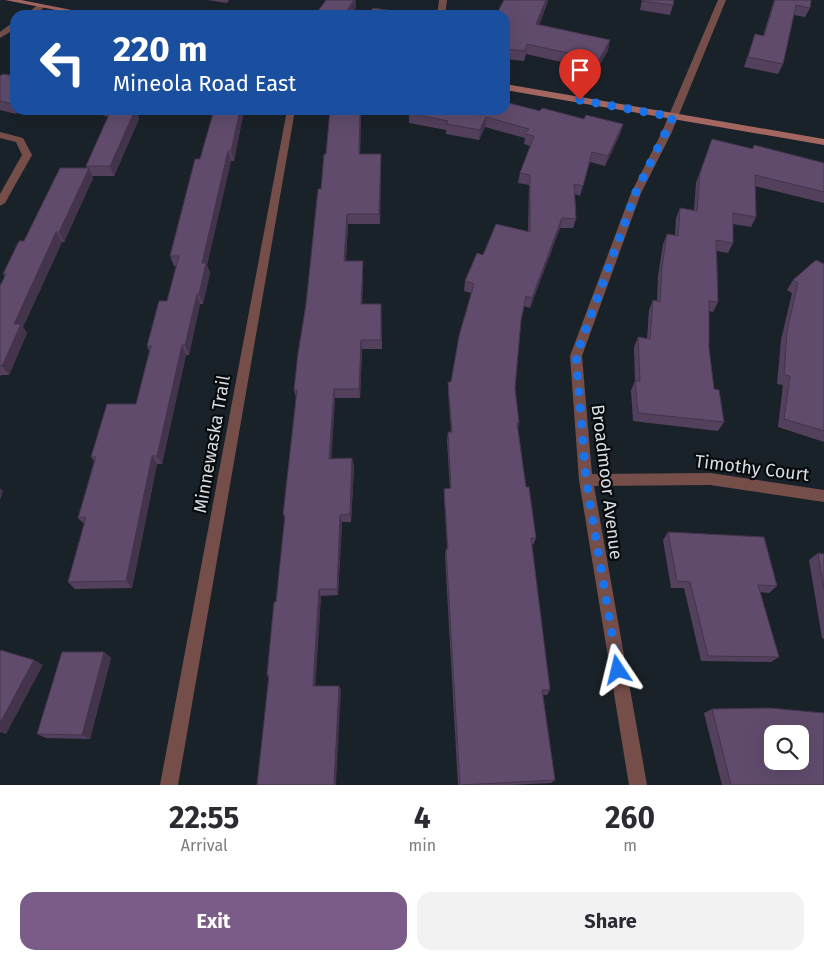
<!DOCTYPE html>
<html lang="en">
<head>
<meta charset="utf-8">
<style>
  :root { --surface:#fff; --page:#f2f2f3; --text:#2b2b33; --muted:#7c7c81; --accent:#7b5c89 }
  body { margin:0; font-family:"Fira Sans",sans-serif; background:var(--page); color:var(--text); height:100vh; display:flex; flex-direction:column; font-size:19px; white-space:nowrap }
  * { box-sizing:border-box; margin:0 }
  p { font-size:16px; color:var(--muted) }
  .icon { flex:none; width:28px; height:28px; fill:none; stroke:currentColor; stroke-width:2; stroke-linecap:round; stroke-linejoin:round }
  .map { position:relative; height:785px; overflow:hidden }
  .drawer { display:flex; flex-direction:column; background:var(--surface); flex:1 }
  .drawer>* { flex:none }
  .top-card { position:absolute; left:10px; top:10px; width:500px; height:105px; border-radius:15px; box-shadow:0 5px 20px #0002; background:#1a4fa0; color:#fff; overflow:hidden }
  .buttons { position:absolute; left:764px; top:725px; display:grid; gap:10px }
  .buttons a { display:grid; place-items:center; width:45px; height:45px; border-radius:10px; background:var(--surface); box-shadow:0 5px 20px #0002; font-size:25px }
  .pin { position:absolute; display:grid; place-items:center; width:42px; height:42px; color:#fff; margin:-51px -21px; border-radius:50% 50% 50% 0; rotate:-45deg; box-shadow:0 0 5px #0007 }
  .pin .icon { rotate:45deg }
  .me { position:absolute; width:55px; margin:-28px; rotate:350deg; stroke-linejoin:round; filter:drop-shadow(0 0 4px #0008) }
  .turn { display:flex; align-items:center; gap:18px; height:105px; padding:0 20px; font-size:22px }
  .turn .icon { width:65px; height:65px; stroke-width:2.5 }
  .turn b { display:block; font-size:35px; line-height:42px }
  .eta { display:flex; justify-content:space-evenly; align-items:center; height:85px; text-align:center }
  .eta b { font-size:30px; font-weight:700; line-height:35px }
  .button { display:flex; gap:10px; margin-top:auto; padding:10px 20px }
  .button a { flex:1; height:58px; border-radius:15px; background:var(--accent); color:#fff; font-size:20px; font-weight:700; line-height:58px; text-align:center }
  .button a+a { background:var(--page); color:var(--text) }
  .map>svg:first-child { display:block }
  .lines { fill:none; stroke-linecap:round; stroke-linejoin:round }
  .street { fill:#754e4a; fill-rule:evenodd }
  .secondary { fill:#a46660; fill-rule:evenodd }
  .wall { fill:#53405d }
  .shaded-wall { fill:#43344c }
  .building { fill:#604b6c; stroke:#43344c; fill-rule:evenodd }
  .route { stroke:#1a73e8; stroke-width:9; stroke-dasharray:0 16.2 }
  .labels { text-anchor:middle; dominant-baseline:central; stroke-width:4.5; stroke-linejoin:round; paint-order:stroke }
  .street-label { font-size:18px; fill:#d8dde2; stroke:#080b0e }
</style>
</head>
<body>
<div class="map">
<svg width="824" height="785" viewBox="0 0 824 785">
  <rect width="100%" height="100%" fill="#1a2229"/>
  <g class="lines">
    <g class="street">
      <polygon points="439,0 447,0 445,15 437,15"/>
      <polygon points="718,0 726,0 671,134 641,193 582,356 592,474 710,473 824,490 824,502 710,485 594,486 647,785 629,785 579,480 570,356 631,193 661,134"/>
      <polygon points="39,4 46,6 34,15 25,15"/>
      <polygon points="12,23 15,23 15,29 0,38 0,32"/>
      <polygon points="287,110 295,110 178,785 160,785"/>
      <polygon points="0,132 23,138 32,155 5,203 0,206 0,194 22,155 16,142 0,138"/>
    </g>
    <g class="secondary">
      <polygon points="5,0 21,0 97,15 81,15"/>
      <polygon points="505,84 824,139 824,145 505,90"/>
    </g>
  </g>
  <g class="wall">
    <polygon points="207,0 229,0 227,3"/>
    <polygon points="504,0 548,0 547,4 539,25 610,40 608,50 597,70 526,54 524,61 505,59 505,15"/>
    <polygon points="642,0 673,5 670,15 640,10"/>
    <polygon points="774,0 811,0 810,8 805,17 794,15 783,64 778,74 744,67 755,34 763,36"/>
    <polygon points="0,76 15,110 20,110 16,114 0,110"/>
    <polygon points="89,110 136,110 139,119 114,176 92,176 93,178 64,242 62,242 23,327 27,333 9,375 1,375 0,376 0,286 5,277 3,274 24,241 87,168 86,166 108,117"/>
    <polygon points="244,110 234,161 231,161 207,265 210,273 203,304 200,304 189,355 186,355 162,464 157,464 132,588 75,589 68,582 84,524 78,518 94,461 91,457 136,404 149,351 147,346 167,301 176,266 174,266 170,256 200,159"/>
    <polygon points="330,110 361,110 360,154 381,154 381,164 380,224 348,224 346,261 363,271 362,304 381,304 382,349 362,349 360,398 335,398 331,459 352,458 354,467 351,522 342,522 338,595 321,596 315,686 341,690 268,678 267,675 276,602 285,519 283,515 296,398 294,390 321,189 326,154"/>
    <polygon points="540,111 584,119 623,124 620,134 605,166 590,162 580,196 575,194 576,219 573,228 560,228 530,308 524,306 521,322 515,388 519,423 518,429 526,487 536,538 533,545 532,545 550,690 547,695 543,695 555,780 551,783 510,785 458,785 445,556 446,549 447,549 444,497 444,489 450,489 447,441 448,432 451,432 448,391 448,382 451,382 471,293 464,291 465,281 483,255 528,232 529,185 518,183 520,173 530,146 524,144 525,138 485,127 479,140 446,134 446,130 409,123 409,113"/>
    <polygon points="712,139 752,149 754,145 824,163 824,203 755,186 756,217 751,227 733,224 733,243 728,253 717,251 718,302 713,312 709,311 709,348 714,389 724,422 718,431 633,421 631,390 635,381 634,347 638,337 647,339 649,310 653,300 657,301 658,276 663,244 667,234 675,235 676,218 680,208 694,210 696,183"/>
    <polygon points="824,264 824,442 778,427 783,385 777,384 781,340 792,293 787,290 793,280"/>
    <polygon points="668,532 777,586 769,593 760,592 779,657 771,662 701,661 684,588 671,588 663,540"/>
    <polygon points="818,553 824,554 824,639 822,638 809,560"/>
    <polygon points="104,652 111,658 90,739 46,738 37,734"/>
    <polygon points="712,709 824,785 722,785 704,713"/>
  </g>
  <g class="shaded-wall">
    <polygon points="354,0 356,0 356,8 351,15 344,15"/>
    <polygon points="546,0 548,0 547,4 535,34 536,24"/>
    <polygon points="610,40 608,50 597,70 599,60"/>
    <polygon points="15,100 15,110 20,110 16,114 11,104"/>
    <polygon points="106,110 117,110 108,117"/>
    <polygon points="135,110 136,110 139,119 114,176 110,166"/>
    <polygon points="240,110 244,110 234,161 231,151"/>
    <polygon points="360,110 361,110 360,164 359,154"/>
    <polygon points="486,117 485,127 479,140 480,130"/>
    <polygon points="623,124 620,134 605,166 608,156"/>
    <polygon points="228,151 231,161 207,265 210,273 203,304 199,294 202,263"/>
    <polygon points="381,154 381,164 380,224 379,214"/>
    <polygon points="89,168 93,178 64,242 59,232"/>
    <polygon points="347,214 348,224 345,271 344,261"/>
    <polygon points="562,218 560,228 530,308 532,298"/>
    <polygon points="56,232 62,242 23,327 27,333 9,375 2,366 14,324"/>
    <polygon points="363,261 363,271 362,314 361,304"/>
    <polygon points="197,294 200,304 189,355 185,345"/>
    <polygon points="361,340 362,349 360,398 359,389"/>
    <polygon points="182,345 186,355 162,464 157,456"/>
    <polygon points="334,389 335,398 331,467 329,459"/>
    <polygon points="152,456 157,464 132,588 126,581"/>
    <polygon points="352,458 354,467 351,522 350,514"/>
    <polygon points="0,488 3,491 0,500"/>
    <polygon points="340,515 342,522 338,595 337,589"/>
    <polygon points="319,589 321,596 315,691 313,686"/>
    <polygon points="104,652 111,658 90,739 82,735"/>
    <polygon points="34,660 43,665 6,734 0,732 0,723"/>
    <polygon points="339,686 341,690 336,785 334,785"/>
  </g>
  <g class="building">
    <polygon points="326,0 354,0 344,15 315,15"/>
    <polygon points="504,0 546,0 536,24 610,40 599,60 527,44 525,51 505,49 505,15 496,15"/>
    <polygon points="642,0 674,0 673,5 642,1"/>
    <polygon points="775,0 811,0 810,8 796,5 783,64 748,57 755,34 764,36"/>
    <polygon points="373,8 401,12 399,15 369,15"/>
    <polygon points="3,74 15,76 15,100 11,104 0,101 0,76"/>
    <polygon points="505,102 540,111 542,108 584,119 586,115 623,124 608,156 592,152 583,186 574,184 576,219 562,218 532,298 526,296 521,320 515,388 519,423 517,423 526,487 529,487 536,538 531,538 550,690 542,690 555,780 460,785 446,549 448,549 444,489 451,488 448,432 452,432 448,382 451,382 459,336 474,284 465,281 477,253 483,255 496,224 530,232 530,175 520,173 534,136 525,134 529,129 486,117 480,130 446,124 448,121 409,113 411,110 505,110"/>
    <polygon points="111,110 135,110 110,166 86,166"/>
    <polygon points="214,110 240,110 231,151 228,151 202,263 206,263 199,294 197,294 185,345 182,345 157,456 152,456 126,581 68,582 86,517 78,518 96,457 91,457 107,404 136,404 151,346 147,346 159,301 167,301 179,256 170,256 195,159 200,159"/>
    <polygon points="330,110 360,110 359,154 381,154 379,214 347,214 344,261 363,261 361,304 381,304 381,340 361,340 359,389 334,389 329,459 352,458 350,514 340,515 337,589 319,589 313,686 339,686 334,785 257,785 269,675 267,675 274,602 276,602 285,515 283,515 297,390 294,390 298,353 306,305 318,189 321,189 324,154 326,154"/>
    <polygon points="712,139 753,149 754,145 824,163 824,192 755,175 756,217 733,213 733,243 716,240 718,302 709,301 709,348 714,389 719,390 724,422 638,413 635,381 640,381 638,337 650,339 653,300 660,302 662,266 667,234 678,236 680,208 697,211 700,173"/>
    <polygon points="60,168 89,168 59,232 56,232 14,324 21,324 2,366 0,366 0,286 6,274 3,274 19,241 24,241"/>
    <polygon points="816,260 824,264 824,431 784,419 790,376 784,375 787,331 798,283 793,280"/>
    <polygon points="668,532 764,537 777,586 758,585 779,657 708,656 690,582 677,581"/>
    <polygon points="818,553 824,554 824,590"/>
    <polygon points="0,650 34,660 0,723"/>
    <polygon points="62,652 104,652 82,735 37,734"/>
    <path d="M770,708L824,713V785H731L712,709ZM772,734H800V761H772Z"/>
  </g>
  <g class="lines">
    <polyline class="route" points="580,100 673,117 636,192 576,356 586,480 618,670"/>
  </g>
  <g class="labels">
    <g class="street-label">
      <text transform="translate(212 444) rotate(-80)">Minnewaska Trail</text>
      <text transform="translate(752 468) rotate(7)">Timothy Court</text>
      <text transform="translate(607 482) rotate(83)">Broadmoor Avenue</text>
    </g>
  </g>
</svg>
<div class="buttons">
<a><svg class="icon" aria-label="search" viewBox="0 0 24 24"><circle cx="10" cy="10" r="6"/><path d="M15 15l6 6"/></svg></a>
</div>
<div class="pin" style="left:580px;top:100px;background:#d93025"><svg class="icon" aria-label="arrive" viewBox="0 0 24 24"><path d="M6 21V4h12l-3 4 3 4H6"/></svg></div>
<svg class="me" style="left:618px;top:670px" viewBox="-20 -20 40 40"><path d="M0-17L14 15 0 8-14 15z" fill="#1a73e8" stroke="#fff" stroke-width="4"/></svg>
<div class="top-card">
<div class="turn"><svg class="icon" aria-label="left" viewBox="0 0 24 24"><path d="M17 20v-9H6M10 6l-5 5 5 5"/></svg><div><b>220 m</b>Mineola Road East</div></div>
</div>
</div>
<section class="drawer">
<div class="eta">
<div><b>22:55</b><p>Arrival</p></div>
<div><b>4</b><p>min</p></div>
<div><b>260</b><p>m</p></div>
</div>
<div class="button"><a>Exit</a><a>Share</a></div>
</section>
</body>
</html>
